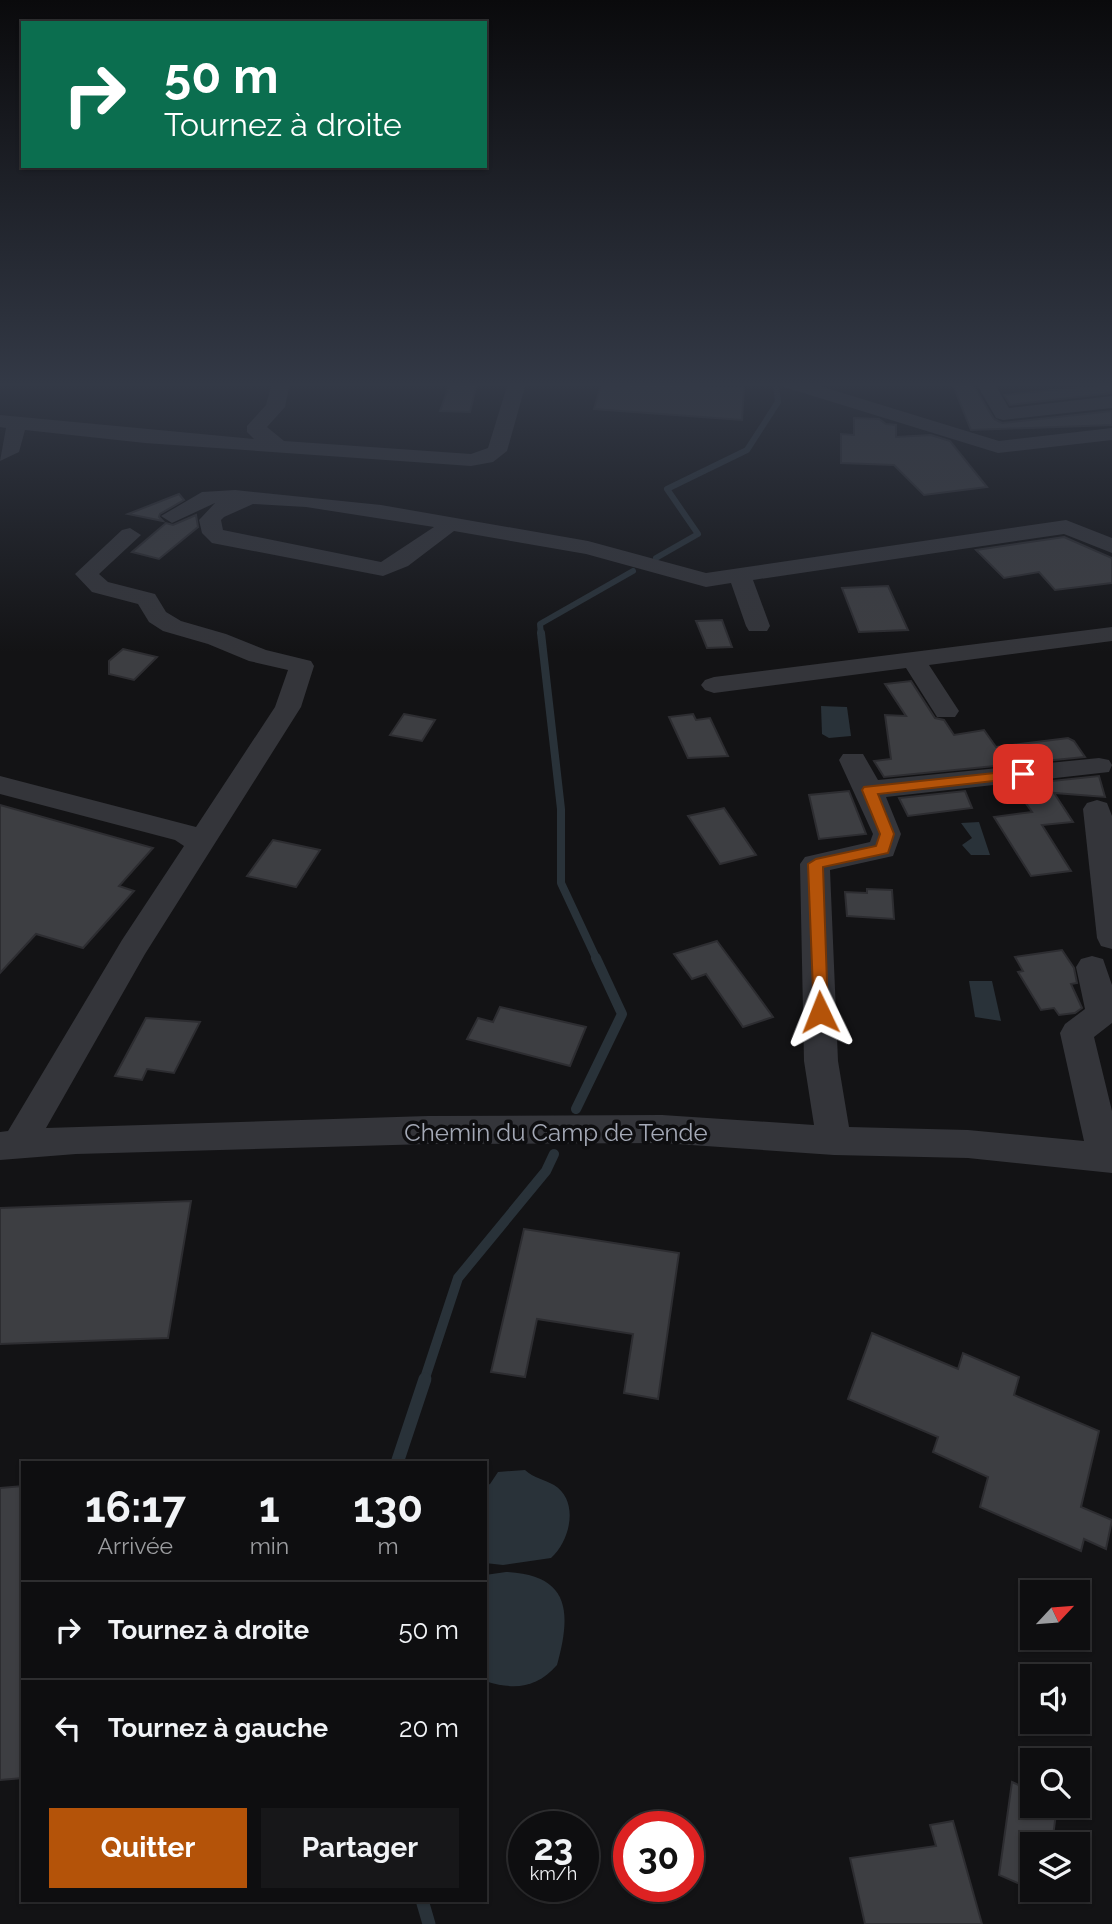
<!DOCTYPE html>
<html lang="fr">
<head>
<meta charset="utf-8">
<style>
  :root { --surface:#0e0e10; --page:#171719; --text:#f1f3f6; --muted:#9b9c9f; --line:#2e2e30; --accent:#b45309 }
  body { margin:0; font-family:Raleway,sans-serif; background:var(--page); color:var(--text); height:100vh; display:flex; flex-direction:column; font-size:26px; white-space:nowrap }
  * { box-sizing:border-box; margin:0 }
  p { font-size:23px; color:var(--muted) }
  .icon { flex:none; width:38px; height:38px; fill:none; stroke:currentColor; stroke-width:2; stroke-linecap:round; stroke-linejoin:round }
  .map { position:relative; flex:1; overflow:hidden }
  .details { position:absolute; left:21px; top:1461px; width:466px; height:441px; display:flex; flex-direction:column; background:var(--surface); border-radius:0px; box-shadow:0 2px 5px #0004,0 0 0 2px var(--line) }
  .details>* { flex:none }
  .hud { position:absolute; left:21px; top:21px; width:466px; height:147px; border-radius:0px; box-shadow:0 2px 5px #0004,0 0 0 2px var(--line); background:#0b6e4f; color:#fff; overflow:hidden }
  .needle { width:46px; rotate:64deg }
  .controls { position:absolute; left:1020px; top:1580px; display:grid; gap:14px }
  .controls a { display:grid; place-items:center; width:70px; height:70px; border-radius:0px; background:var(--surface); box-shadow:0 2px 5px #0004,0 0 0 2px var(--line); font-size:35px }
  .speed { position:absolute; left:508px; top:1811px; display:flex; gap:14px; font-size:35px; font-weight:700; text-align:center }
  .speed>* { display:grid; place-content:center; width:91px; height:91px; border-radius:50%; background:var(--surface); box-shadow:0 2px 5px #0004,0 0 0 2px var(--line); line-height:1 }
  .speed small { font-size:18px; font-weight:400 }
  .speed .limit { border:10px solid #d22; background:#fff; color:#111 }
  .pin { position:absolute; display:grid; place-items:center; width:60px; height:60px; color:#fff; margin:-30px; border-radius:14px; box-shadow:0 4px 10px #0006 }
  .me { position:absolute; width:77px; margin:-38px; rotate:358deg; stroke-linejoin:round; filter:drop-shadow(0 0 5px #0008) }
  .turn { display:flex; align-items:center; gap:24px; height:147px; padding:0 28px; font-size:32px }
  .turn .icon { width:91px; height:91px; stroke-width:2.5 }
  .turn b { display:block; font-size:49px; line-height:60px }
  .eta { display:flex; justify-content:space-evenly; align-items:center; height:119px; text-align:center }
  .eta b { font-size:42px; font-weight:700; line-height:49px }
  .action { display:flex; gap:14px; margin-top:auto; padding:14px 28px }
  .action a { flex:1; height:80px; border-radius:0px; background:var(--accent); color:#fff; font-size:28px; font-weight:700; line-height:80px; text-align:center }
  .action a+a { background:var(--page); color:var(--text) }
  ul { padding:0; list-style:none }
  li { display:flex; align-items:center; gap:21px; height:98px; padding:0 28px; border-top:2px solid var(--line) }
  li div { flex:1 }
  li b { display:block; font-size:26px }
  li em { font-style:normal }
  .map>svg:first-child { display:block }
  .water { fill:#293239 }
  .lines { fill:none; stroke-linecap:round; stroke-linejoin:round }
  .stream-far3 { stroke:#293239; stroke-width:6 }
  .stream-far2 { stroke:#293239; stroke-width:8 }
  .stream-far1 { stroke:#293239; stroke-width:10 }
  .stream { stroke:#293239; stroke-width:13 }
  .building { fill:#3d3e42; stroke:#2d2d31; stroke-width:2 }
  .minor { fill:#34353a; fill-rule:evenodd }
  .route { fill:#b45309; stroke:#753606; stroke-width:2 }
  .labels { text-anchor:middle; dominant-baseline:central; stroke-width:7; stroke-linejoin:round; paint-order:stroke }
  .street-label { font-size:24px; fill:#a4a9b6; stroke:#0e0e10 }
</style>
</head>
<body>
<div class="map">
<svg width="1112" height="1924" viewBox="0 0 1112 1924">
  <rect width="100%" height="100%" fill="#131315"/>
  <g class="water">
    <polygon points="821,706 847,707 851,736 829,738 822,734"/>
    <polygon points="979,822 990,855 971,855 962,845 972,838 961,823"/>
    <polygon points="969,981 992,981 1001,1021 975,1017"/>
    <path d="M525,1470C534,1478 543,1479 554,1485C580,1501 570,1541 551,1558L503,1565L485,1563V1486L490,1484L498,1472Z"/>
    <path d="M506,1572C569,1575 572,1611 557,1665C536,1689 513,1690 485,1681V1575Z"/>
  </g>
  <g class="lines">
    <g class="stream-far3">
      <polyline points="656,558 698,534 667,489 747,450 778,402 776,385"/>
      <polyline points="541,635 540,624 633,571"/>
    </g>
    <polyline class="stream-far2" points="541,633 561,809 561,883 597,960"/>
    <g class="stream-far1">
      <polyline points="576,1109 622,1014 596,958"/>
      <polyline points="424,1381 458,1278 546,1171 554,1154"/>
    </g>
    <g class="stream">
      <polyline points="397,1463 425,1379"/>
      <polyline points="422,1900 429,1924"/>
    </g>
  </g>
  <g class="building">
    <polygon points="450,383 477,383 470,412 440,411"/>
    <polygon points="623,383 744,387 742,420 594,409 601,385 623,386"/>
    <polygon points="952,383 972,383 994,419 1002,423 1112,411 1112,425 971,430"/>
    <polygon points="1112,384 1112,393 1010,405 1004,395"/>
    <polygon points="854,418 879,419 886,424 896,425 896,437 931,435 950,441 987,487 924,495 894,465 841,463 841,434 854,435"/>
    <polygon points="179,494 184,500 160,514 159,517 163,521 128,514"/>
    <polygon points="196,515 198,527 159,559 132,552 166,523 173,525"/>
    <polygon points="1064,537 1112,558 1112,583 1055,590 1039,572 1004,578 976,550"/>
    <polygon points="888,586 908,630 859,632 842,588"/>
    <polygon points="722,620 732,647 707,648 696,621"/>
    <polygon points="123,649 157,657 134,680 109,674 109,661"/>
    <polygon points="911,681 935,718 944,720 954,735 984,730 996,747 1068,738 1074,741 1085,757 884,777 874,761 891,759 885,715 906,716 885,684"/>
    <polygon points="404,714 435,720 422,741 390,735"/>
    <polygon points="693,714 696,720 710,718 728,756 688,758 669,717"/>
    <polygon points="1099,776 1105,797 1054,793 1073,822 1042,825 1071,871 1031,876 994,817 1032,812 1013,785"/>
    <polygon points="849,791 866,834 819,839 809,795"/>
    <polygon points="965,791 972,808 908,816 899,798"/>
    <polygon points="0,805 153,848 119,886 134,891 83,948 36,934 0,973"/>
    <polygon points="724,808 756,855 720,864 688,816"/>
    <polygon points="273,840 320,850 296,887 247,876"/>
    <polygon points="867,889 892,890 894,919 847,916 845,892 867,893"/>
    <polygon points="717,941 752,988 773,1017 743,1027 706,974 692,979 674,954"/>
    <polygon points="1062,950 1074,968 1077,983 1071,984 1082,1008 1075,1013 1059,1015 1054,1008 1041,1010 1018,972 1023,971 1015,957"/>
    <polygon points="500,1007 586,1027 570,1066 467,1039 478,1018 493,1022"/>
    <polygon points="146,1018 200,1022 174,1073 147,1069 142,1080 115,1076"/>
    <polygon points="191,1201 168,1338 0,1344 0,1208"/>
    <polygon points="524,1229 679,1253 658,1399 624,1393 633,1334 537,1319 525,1377 491,1372"/>
    <polygon points="872,1333 958,1369 963,1353 1019,1377 1014,1395 1099,1431 1081,1507 1112,1520 1106,1549 1084,1539 1081,1551 980,1507 988,1477 933,1452 938,1437 848,1399"/>
    <polygon points="23,1486 23,1778 0,1780 0,1488"/>
    <polygon points="1012,1782 1032,1791 1032,1806 1057,1806 1052,1844 1032,1844 1032,1889 999,1875"/>
    <polygon points="953,1821 982,1924 865,1924 850,1858 936,1846 930,1825"/>
  </g>
  <g class="lines">
    <g class="minor">
      <polygon points="272,383 290,383 285,407 267,427 284,441 471,454 488,448 508,383 526,383 507,451 493,462 471,466 145,443 25,430 19,452 0,461 6,428 0,427 0,415 254,439 247,432 247,426 266,405"/>
      <polygon points="782,383 810,383 999,441 1112,428 1112,440 998,453 784,387"/>
      <polygon points="976,383 994,383 1009,408 1112,396 1112,408 1003,420 996,418"/>
      <path d="M235,490L381,505L588,541L706,573L1066,520L1112,538V553L1064,534L753,580L770,626L767,631H749L746,626L731,583L706,587L586,554L454,531L408,566L383,576L212,543L202,533L199,520L215,503L172,523L161,516L202,492ZM253,504L306,507L434,527L381,562L223,530L221,520L224,517Z"/>
      <polygon points="130,528 141,535 99,574 108,582 155,594 166,612 181,621 226,634 266,650 311,661 314,666 301,707 145,954 46,1128 428,1116 662,1115 814,1125 804,1061 800,864 805,857 870,842 873,834 839,760 843,754 863,754 878,780 1099,758 1109,760 1112,765 1109,772 886,797 901,834 893,856 830,870 838,1061 849,1127 968,1130 1084,1141 1060,1033 1065,1024 1085,1009 1076,967 1081,959 1092,956 1103,959 1112,985 1112,1023 1094,1037 1112,1111 1112,1173 968,1158 834,1155 662,1143 428,1144 76,1154 0,1160 0,1132 8,1131 122,940 184,846 175,840 0,794 0,776 196,827 275,707 288,670 249,661 208,644 163,631 149,622 138,604 92,592 75,574 122,530"/>
      <polygon points="1112,627 1112,641 929,665 959,711 955,717 937,717 906,668 714,693 705,690 701,685 705,680 714,677"/>
      <polygon points="1097,800 1107,803 1112,816 1112,949 1101,946 1097,938 1083,809 1087,803"/>
    </g>
  </g>
  <linearGradient id="sky" x2="0" y2="1"><stop stop-color="#0a0a0c"/><stop offset="0.59" stop-color="#333946"/><stop offset="1" stop-color="#333946" stop-opacity="0"/></linearGradient>
  <rect width="1112" height="652" fill="url(#sky)"/>
  <polygon class="route" points="1023,770 1028,771 1028,777 878,794 894,834 888,853 823,867 828,1012 820,1018 814,1016 808,864 816,859 876,846 880,834 862,790 864,787"/>
  <g class="labels">
    <g class="street-label">
      <text x="556" y="1132">Chemin du Camp de Tende</text>
    </g>
  </g>
</svg>
<div class="controls">
<a><svg class="needle" viewBox="-14 -14 28 28"><path d="M0-13l5 13h-10z" fill="#e53935"/><path d="M0 13l5-13h-10z" fill="#9b9c9f"/></svg></a>
<a><svg class="icon" aria-label="sound" viewBox="0 0 24 24"><path d="M4 9h4l5-4v14l-5-4H4zM17 9q2 3 0 6"/></svg></a>
<a><svg class="icon" aria-label="search" viewBox="0 0 24 24"><circle cx="10" cy="10" r="6"/><path d="M15 15l6 6"/></svg></a>
<a><svg class="icon" aria-label="layers" viewBox="0 0 24 24"><path d="M12 4l9 5-9 5-9-5zM3 14l9 5 9-5"/></svg></a>
</div>
<div class="speed"><div>23<small>km/h</small></div><div class="limit">30</div></div>
<div class="pin" style="left:1023px;top:774px;background:#d93025"><svg class="icon" aria-label="arrive" viewBox="0 0 24 24"><path d="M6 21V4h12l-3 4 3 4H6"/></svg></div>
<svg class="me" style="left:820px;top:1012px" viewBox="-20 -20 40 40"><path d="M0-17L14 15 0 8-14 15z" fill="#b45309" stroke="#fff" stroke-width="4"/></svg>
<div class="hud">
<div class="turn"><svg class="icon" aria-label="right" viewBox="0 0 24 24"><path d="M7 20v-9h11M14 6l5 5-5 5"/></svg><div><b>50 m</b>Tournez à droite</div></div>
</div>
<section class="details">
<div class="eta">
<div><b>16:17</b><p>Arrivée</p></div>
<div><b>1</b><p>min</p></div>
<div><b>130</b><p>m</p></div>
</div>
<ul>
<li><svg class="icon" aria-label="right" viewBox="0 0 24 24"><path d="M7 20v-9h11M14 6l5 5-5 5"/></svg><div><b>Tournez à droite</b></div><em>50 m</em></li>
<li><svg class="icon" aria-label="left" viewBox="0 0 24 24"><path d="M17 20v-9H6M10 6l-5 5 5 5"/></svg><div><b>Tournez à gauche</b></div><em>20 m</em></li>
</ul>
<div class="action"><a>Quitter</a><a>Partager</a></div>
</section>
</div>
</body>
</html>
